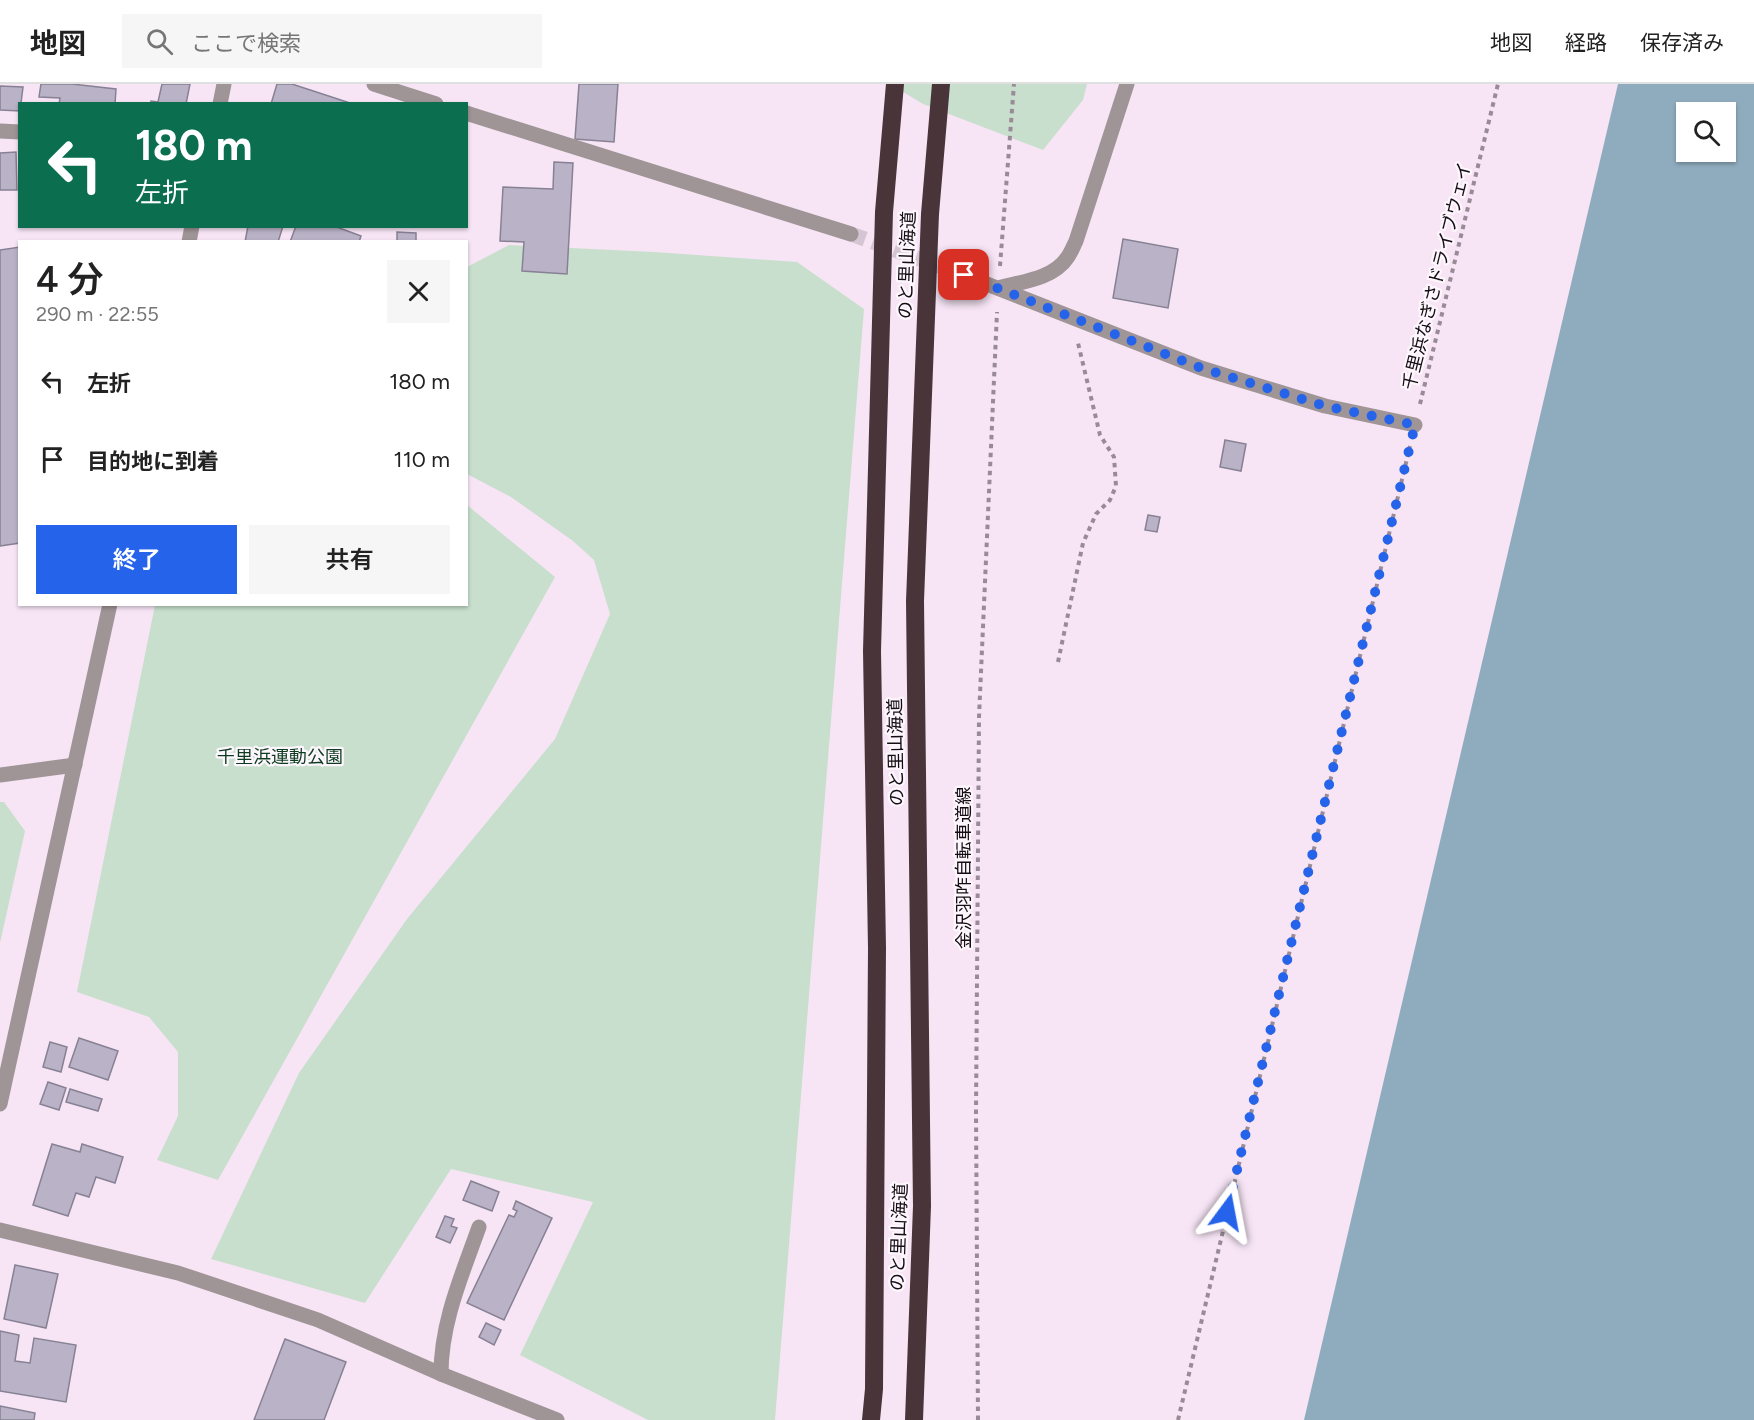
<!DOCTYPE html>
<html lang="ja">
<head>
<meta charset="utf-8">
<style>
  :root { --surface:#fff; --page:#f6f6f6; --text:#222; --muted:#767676; --line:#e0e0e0; --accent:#2563eb }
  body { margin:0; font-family:Figtree,"Noto Sans JP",sans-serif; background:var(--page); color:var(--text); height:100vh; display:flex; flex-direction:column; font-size:22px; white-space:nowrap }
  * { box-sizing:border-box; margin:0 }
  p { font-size:20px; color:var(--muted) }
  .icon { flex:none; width:33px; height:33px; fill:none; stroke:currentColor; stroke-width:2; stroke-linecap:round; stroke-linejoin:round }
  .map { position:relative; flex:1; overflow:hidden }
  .sheet { position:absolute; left:18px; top:156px; width:450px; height:366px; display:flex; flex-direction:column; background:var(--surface); border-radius:0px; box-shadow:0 2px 4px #0004 }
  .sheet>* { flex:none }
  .banner { position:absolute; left:18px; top:18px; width:450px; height:126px; border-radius:0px; box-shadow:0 2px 4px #0004; background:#0b6e4f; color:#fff; overflow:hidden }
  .buttons { position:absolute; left:1676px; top:18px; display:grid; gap:12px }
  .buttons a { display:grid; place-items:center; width:60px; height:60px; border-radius:0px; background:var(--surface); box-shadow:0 2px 4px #0004; font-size:30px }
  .pin { position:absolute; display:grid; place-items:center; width:51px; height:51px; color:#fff; margin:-26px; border-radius:12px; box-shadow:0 3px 9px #0006 }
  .me { position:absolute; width:66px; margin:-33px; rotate:13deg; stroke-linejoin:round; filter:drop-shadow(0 0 4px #0008) }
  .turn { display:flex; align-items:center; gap:21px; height:126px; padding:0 18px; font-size:27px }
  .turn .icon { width:78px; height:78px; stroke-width:2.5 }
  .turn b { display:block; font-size:42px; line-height:51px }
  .round { display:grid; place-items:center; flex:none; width:63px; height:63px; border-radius:0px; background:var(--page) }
  .summary { display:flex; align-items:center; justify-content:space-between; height:102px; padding:0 18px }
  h1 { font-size:36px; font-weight:600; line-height:45px }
  .button { display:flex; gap:12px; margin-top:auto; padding:12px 18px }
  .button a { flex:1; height:69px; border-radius:0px; background:var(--accent); color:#fff; font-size:24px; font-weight:600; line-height:69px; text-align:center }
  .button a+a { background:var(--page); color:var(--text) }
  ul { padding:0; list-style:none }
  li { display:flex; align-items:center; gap:18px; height:78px; padding:0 18px }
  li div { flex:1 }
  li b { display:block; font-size:22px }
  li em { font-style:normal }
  header { display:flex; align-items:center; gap:36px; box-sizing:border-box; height:84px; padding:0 30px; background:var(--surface); border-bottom:2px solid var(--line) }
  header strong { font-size:28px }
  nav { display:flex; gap:33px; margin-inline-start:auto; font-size:21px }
  .search { width:420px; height:54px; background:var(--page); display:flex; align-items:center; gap:15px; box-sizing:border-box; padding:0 21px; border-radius:0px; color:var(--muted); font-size:22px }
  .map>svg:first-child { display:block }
  .green { fill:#c8dfcd }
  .water { fill:#8facbe; fill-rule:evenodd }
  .building { fill:#bab3c7; stroke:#878194; stroke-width:1.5 }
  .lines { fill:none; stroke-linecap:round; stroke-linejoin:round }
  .minor-tunnel { stroke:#d5c5d3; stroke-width:15; stroke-dasharray:15 8; stroke-linecap:butt }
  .path { stroke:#988b97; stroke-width:4; stroke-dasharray:4.5 4.5; stroke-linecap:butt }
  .minor { stroke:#9f9496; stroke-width:15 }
  .highway { stroke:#493539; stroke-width:18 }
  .route { stroke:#2563eb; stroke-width:10; stroke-dasharray:0 18 }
  .labels { text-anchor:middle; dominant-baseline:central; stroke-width:4.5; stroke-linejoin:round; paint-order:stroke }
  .street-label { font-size:18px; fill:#140e14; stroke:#fdf6fd }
  .park-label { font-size:18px; fill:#0d3b1f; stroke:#fdf6fd }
</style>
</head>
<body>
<header>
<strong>地図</strong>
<div class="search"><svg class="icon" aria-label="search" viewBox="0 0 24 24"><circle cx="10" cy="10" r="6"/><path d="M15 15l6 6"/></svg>ここで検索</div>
<nav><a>地図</a><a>経路</a><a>保存済み</a></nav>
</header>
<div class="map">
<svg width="1754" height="1336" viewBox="0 0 1754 1336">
  <rect width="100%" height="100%" fill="#f7e5f5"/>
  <g class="green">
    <polygon points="890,0 1087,0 1083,16 1043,66 923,20"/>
    <polygon points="509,161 654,168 797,178 864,225 775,1336 648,1336 520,1271 593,1118 451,1085 365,1219 211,1175 299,989 407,835 555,655 610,530 594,476 573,457 511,413 467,390 467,183"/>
    <polygon points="467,421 555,493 218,1096 157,1076 178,1032 178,968 149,933 77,908 155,521 466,520"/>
    <polygon points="0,718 4,718 25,747 0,859"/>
  </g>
  <path class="water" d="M1618,0H1754V1336H1304ZM1686,28H1725V68H1686Z"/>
  <g class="building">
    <polygon points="41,0 72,0 116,5 115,20 59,20 60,14 39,13"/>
    <polygon points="162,0 190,0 186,20 151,20 151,17 158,18"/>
    <polygon points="277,0 292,0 353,20 271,20"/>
    <polygon points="579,0 618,0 614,58 575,55"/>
    <polygon points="0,2 23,3 20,27 0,26"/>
    <polygon points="16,68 17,106 0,106 0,69"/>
    <polygon points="554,78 573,79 567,190 522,187 524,158 500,157 503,103 553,105"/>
    <polygon points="248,142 283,142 278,158 245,158"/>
    <polygon points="296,142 334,142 361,152 359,158 290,158"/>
    <polygon points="397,148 416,149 416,158 397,158"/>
    <polygon points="1123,155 1178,165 1168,224 1113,214"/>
    <polygon points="20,163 20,459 0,462 0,166"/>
    <polygon points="1225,356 1246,360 1241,387 1220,383"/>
    <polygon points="1148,431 1160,433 1157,448 1145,446"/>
    <polygon points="79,954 118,967 108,996 69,983"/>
    <polygon points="50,958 67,963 61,988 43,983"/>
    <polygon points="48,998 66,1004 59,1026 40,1020"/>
    <polygon points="70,1005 102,1015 98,1027 66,1018"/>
    <polygon points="52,1060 80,1068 82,1060 123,1073 115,1099 96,1093 89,1113 76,1109 68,1132 33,1121"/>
    <polygon points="471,1097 499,1108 492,1127 463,1116"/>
    <polygon points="516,1117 552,1134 504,1236 467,1219 509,1131 514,1133 517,1127 513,1125"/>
    <polygon points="445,1132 454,1135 451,1142 457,1144 450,1159 436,1153"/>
    <polygon points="15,1181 58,1190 46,1244 4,1235"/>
    <polygon points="486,1239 501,1246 494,1261 479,1253"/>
    <polygon points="0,1247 19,1251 15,1277 30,1279 34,1254 76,1261 66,1318 0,1307"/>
    <polygon points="285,1255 346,1278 324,1336 254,1336"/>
    <polygon points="0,1322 35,1329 34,1336 0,1336"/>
  </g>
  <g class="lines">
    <polyline class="minor-tunnel" points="851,150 964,191"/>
    <g class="path">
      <polyline points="1000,182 1014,0"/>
      <polyline points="1420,320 1498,0"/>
      <polyline points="1058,578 1083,459 1096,430 1110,416 1116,402 1114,373 1100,351 1078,259"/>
      <polyline points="978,1336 976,1028 979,633 997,228"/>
      <polyline points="1178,1336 1410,362"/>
    </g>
    <g class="minor">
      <polyline points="374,0 436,20"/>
      <polyline points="220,20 224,0"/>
      <polyline points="466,29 851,150"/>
      <polyline points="0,47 20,48"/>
      <polyline points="189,158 192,142"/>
      <polyline points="964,191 1201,284 1325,322 1415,341"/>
      <path d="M998,204C1020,198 1053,195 1067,174C1071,169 1073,163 1076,157L1127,0"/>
      <polyline points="0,691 75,681"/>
      <polyline points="0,1020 110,520"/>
      <polyline points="0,1146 178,1189 318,1236 441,1290 557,1336"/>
      <path d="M441,1290C441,1238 462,1191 479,1143"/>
    </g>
    <g class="highway">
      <polyline points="871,1336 874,1305 877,864 872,567 884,128 895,0"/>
      <polyline points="914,1336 922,1122 915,517 930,130 941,0"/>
    </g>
  </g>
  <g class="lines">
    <polyline class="route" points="964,191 1201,284 1325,322 1415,341 1227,1128"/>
  </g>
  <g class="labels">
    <g class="street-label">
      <text transform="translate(907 181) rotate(-88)">のと里山海道</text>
      <text transform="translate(1437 192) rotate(-76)">千里浜なぎさドライブウェイ</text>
      <text transform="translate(896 668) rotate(-91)">のと里山海道</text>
      <text transform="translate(964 784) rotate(-90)">金沢羽咋自転車道線</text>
      <text transform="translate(899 1153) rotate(-88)">のと里山海道</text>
    </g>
    <g class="park-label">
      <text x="280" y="673">千里浜運動公園</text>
    </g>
  </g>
</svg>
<div class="buttons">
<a><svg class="icon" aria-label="search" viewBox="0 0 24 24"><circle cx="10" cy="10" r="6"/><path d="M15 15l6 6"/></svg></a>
</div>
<div class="pin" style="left:964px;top:191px;background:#d93025"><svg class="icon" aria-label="arrive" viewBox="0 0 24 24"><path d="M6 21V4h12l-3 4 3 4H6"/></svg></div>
<svg class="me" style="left:1227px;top:1128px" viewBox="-20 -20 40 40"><path d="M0-17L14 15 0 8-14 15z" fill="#2563eb" stroke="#fff" stroke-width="4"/></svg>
<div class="banner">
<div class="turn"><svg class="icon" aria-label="left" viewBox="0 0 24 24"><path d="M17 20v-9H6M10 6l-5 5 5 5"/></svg><div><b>180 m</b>左折</div></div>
</div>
<section class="sheet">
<div class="summary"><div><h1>4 分</h1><p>290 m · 22:55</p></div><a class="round"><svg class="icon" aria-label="close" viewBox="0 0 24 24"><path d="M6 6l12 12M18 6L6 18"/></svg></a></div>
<ul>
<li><svg class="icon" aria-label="left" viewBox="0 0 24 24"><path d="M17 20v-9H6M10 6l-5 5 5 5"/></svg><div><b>左折</b></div><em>180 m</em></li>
<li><svg class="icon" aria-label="arrive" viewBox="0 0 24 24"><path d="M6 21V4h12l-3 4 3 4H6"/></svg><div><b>目的地に到着</b></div><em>110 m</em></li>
</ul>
<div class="button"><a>終了</a><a>共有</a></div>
</section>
</div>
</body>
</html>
